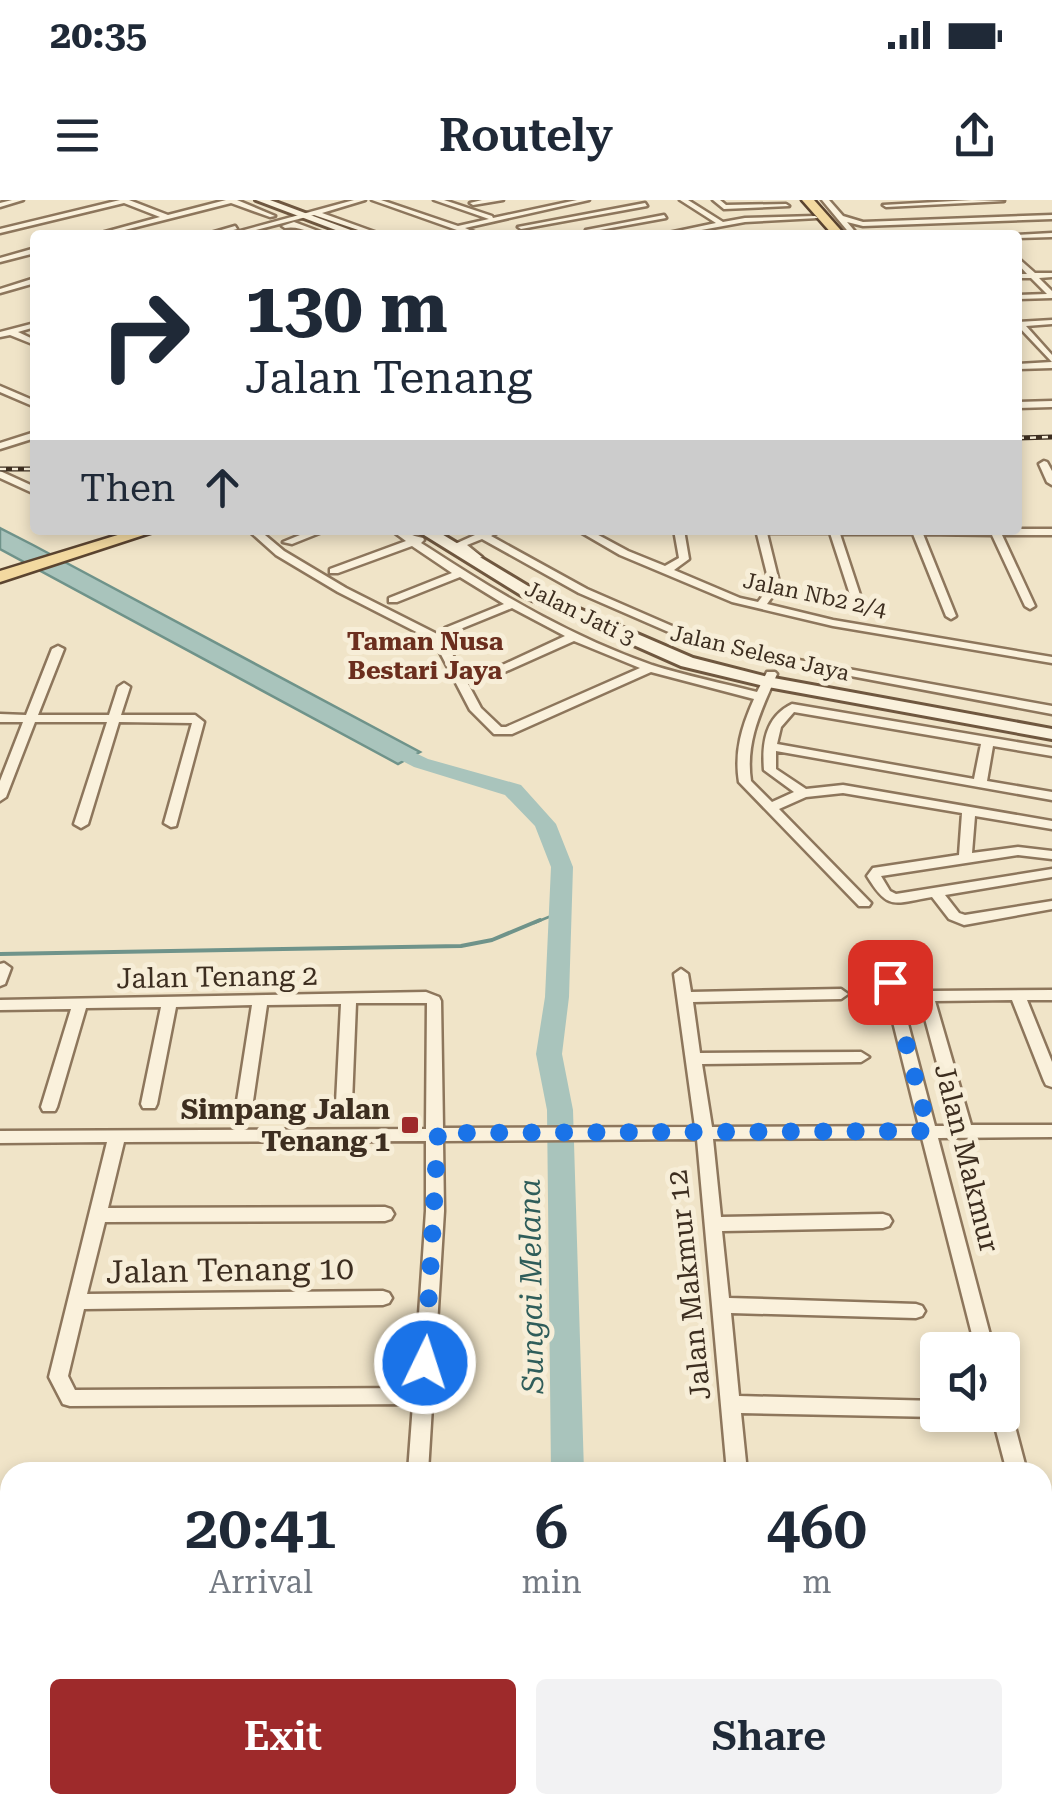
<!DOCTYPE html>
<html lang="en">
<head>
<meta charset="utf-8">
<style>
  :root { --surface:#fff; --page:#f2f2f3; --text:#1f2937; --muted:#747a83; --accent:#9e2a2b }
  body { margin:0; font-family:"Roboto Serif",serif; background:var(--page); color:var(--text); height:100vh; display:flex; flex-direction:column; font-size:38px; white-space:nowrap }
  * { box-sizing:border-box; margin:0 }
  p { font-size:32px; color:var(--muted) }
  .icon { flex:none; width:55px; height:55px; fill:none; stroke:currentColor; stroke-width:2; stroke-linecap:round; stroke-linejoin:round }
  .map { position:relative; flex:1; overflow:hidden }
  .side { position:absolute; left:0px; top:1262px; width:1052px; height:352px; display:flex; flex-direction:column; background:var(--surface); border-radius:30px 30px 0 0; box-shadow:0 5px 15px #0003 }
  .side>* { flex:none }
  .guide { position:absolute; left:30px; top:30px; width:992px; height:305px; border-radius:10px; box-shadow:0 5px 15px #0003; background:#fff; color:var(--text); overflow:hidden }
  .controls { position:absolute; left:920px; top:1132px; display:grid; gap:20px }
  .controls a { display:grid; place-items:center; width:100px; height:100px; border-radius:10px; background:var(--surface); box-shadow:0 5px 15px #0003; font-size:50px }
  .pin { position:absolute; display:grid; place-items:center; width:85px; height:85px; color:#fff; margin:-42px; border-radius:20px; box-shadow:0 5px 15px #0006 }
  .me { position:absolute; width:110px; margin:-55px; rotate:4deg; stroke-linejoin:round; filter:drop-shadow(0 0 8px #0008) }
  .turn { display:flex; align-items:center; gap:35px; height:210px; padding:0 50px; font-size:45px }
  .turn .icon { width:130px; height:130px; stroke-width:2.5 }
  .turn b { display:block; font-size:70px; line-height:85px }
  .then { display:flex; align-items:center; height:95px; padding:0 50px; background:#0003; gap:20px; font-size:38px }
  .eta { display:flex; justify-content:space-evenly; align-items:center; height:170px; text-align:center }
  .eta b { font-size:60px; font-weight:600; line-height:70px }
  .cta { display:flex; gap:20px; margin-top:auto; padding:20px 50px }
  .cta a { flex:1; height:115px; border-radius:10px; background:var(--accent); color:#fff; font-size:40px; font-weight:600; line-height:115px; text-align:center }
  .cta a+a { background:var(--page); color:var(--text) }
  .status { display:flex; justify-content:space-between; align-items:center; height:70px; padding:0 50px; background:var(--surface); direction:ltr }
  .status svg { height:28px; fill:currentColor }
  header { display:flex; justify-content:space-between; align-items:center; height:130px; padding:0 50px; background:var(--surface); font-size:45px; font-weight:600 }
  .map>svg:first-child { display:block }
  .water { fill:#a9c4bc; stroke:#6f938a; stroke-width:2.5 }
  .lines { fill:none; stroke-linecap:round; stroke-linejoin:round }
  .stream-far1 { stroke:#6f938a; stroke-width:2.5 }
  .stream { stroke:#6f938a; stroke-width:4 }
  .river { fill:#a9c4bc; fill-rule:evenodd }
  .minor-casing { stroke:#8d765c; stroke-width:5 }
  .secondary-casing { stroke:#6f573f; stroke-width:6 }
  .primary-casing { stroke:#5b4430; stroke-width:5 }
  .minor { fill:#faf1dc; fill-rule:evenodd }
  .secondary { fill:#faf1dc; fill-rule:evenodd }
  .primary { fill:#f3d9a0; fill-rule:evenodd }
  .rail-casing { stroke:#3d2e20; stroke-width:5 }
  .rail { stroke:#f7eed8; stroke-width:2.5; stroke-dasharray:6; stroke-linecap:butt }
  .route { stroke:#1a73e8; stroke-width:18; stroke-dasharray:0 32.4 }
  .poi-dot { fill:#9e2a2b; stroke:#f7eed8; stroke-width:4 }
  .labels { text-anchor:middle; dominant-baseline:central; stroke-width:10; stroke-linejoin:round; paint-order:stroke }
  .far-street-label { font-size:22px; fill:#3d2e20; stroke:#f7eed8 }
  .far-neighbourhood-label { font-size:25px; font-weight:bold; fill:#6b2e1e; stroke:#f7eed8 }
  .street-label { font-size:28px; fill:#3d2e20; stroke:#f7eed8 }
  .poi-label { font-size:28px; font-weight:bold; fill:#3d2e20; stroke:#f7eed8; text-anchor:end }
  .water-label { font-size:30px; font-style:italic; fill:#2f5d5a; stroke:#f7eed8 }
  .near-street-label { font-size:32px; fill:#3d2e20; stroke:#f7eed8 }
</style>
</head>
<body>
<div class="status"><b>20:35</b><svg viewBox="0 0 49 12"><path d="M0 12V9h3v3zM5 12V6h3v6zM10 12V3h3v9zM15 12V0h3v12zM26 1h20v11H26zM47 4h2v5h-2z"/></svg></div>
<header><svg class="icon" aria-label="menu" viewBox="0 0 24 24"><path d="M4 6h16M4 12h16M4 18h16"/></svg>Routely<svg class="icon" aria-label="share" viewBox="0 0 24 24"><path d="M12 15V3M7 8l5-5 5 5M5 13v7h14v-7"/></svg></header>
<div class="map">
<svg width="1052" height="1614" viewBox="0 0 1052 1614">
  <rect width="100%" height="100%" fill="#f0e4c8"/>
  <polygon class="water" points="0,328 33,345 420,552 398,564 0,349"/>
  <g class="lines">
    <polyline class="stream-far1" points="534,723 561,712"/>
    <polyline class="stream" points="0,754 461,746 492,740 540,720"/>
    <g class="river">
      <polygon points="382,537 428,559 521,585 556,624 573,667 569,797 562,854 573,910 584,1272 551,1272 547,910 536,854 545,797 551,667 535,626 505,595 414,567 375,547 375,539"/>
      <rect x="556" y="1605" width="38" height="9"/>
    </g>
    <g class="minor-casing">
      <g id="minor">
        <polygon points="12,0 23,0 0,7 0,3"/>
        <polygon points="120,0 129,0 168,15 226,0 237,0 275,16 270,17 231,3 105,35 94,35 160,17 124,3 0,33 0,29"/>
        <polygon points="354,0 365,0 322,13 383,35 373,35 314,15 237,35 226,35"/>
        <polygon points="372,0 381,0 458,26 489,19 434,0 444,0 492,16 493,18 577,0 589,0 465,28 481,35 471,35"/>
        <polygon points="482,0 503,0 473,5 470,3"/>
        <polygon points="680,0 688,0 723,22 745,18 815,16 818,18 745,22 674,35 659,35 716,23"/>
        <polygon points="713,0 720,0 726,5 786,4 789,6 724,9"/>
        <polygon points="822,0 829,0 843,16 863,22 1052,15 1052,19 863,26 847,22 858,35 851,35"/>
        <polygon points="972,0 1004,1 886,7 883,5"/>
        <polygon points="645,3 647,6 521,29 518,27"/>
        <polygon points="664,15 666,18 589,32 586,30"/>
        <path d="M294,22L326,34L327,35C312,35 300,25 285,28L282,26Z"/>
        <polygon points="235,26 237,29 215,35 204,35"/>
        <polygon points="1052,33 1052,37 1018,38 1015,35"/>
        <polygon points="32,49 35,49 35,53 0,62 0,58"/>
        <polygon points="1018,58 1035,73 1052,73 1052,77 1039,78 1052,91 1052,98 1018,99 1018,95 1047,94 1031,78 1018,78 1018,74 1027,74 1018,64"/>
        <polygon points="32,79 35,79 35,83 0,93 0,89"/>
        <polygon points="1052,120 1052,124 1026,126 1052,155 1052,162 1018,126 1018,122"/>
        <polygon points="35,123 35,127 18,132 35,140 35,145 10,135 0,137 0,132"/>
        <polygon points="1052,162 1052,168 1018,169 1018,164"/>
        <polygon points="0,186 35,201 35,207 0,192"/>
        <polygon points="1052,201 1052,207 1018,208 1018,202"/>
        <polygon points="35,232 35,238 0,249 0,243"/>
        <polygon points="1044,261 1047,262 1052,271 1052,285 1047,282 1039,264"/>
        <polygon points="0,271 35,287 35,294 0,278"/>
        <polygon points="1052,329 1052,335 1002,335 1035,406 1030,409 1025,406 992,335 923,334 956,416 951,419 946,416 913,334 840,334 865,410 860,413 855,410 830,333 767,333 780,386 767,404 833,420 1052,457 1052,463 833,426 732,402 620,355 577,330 589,330 628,351 665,366 679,358 674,330 684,330 689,359 674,370 740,398 758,402 770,386 756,330"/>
        <polygon points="107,330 119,330 120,331 115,334"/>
        <path d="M248,330H259L284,351L346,388L443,437L481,508L501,527H506L640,468L574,441L489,479H481V475L565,436L512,408L453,432H445V428L504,404L460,377L397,402H389V398L452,373L412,346L338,373H330V369L406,341L391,330C404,330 411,336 423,338L424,340L421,343L429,348C501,395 572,437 652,465C686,476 722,483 757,492L767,472H775L777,474C762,509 745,541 751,581L772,602L794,592L764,570C762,544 765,517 792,504L1052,548V556L993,546L987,581L1052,592V600L776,551V569L806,589L843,585L1052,621V629L975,616L972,653L1018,647L1052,651V659L1018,655L881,676L890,691L896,694L1052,669V677L945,695L959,713L965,715L1052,701V709L964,725L949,719L932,697C894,703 889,712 867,676L873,668L959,655L962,613L843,593L806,597L779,609L871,703L869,706H859L739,582C734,551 742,526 754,499L651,472L512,534H494L470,510L434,441L338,392L276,355ZM794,512L981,544L974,579L777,544L781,527Z"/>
        <polygon points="312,330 327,330 292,344 283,342"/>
        <polygon points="468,330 502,330 491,336 587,389 695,436 771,455 1052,506 1052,514 771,461 687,440 579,393 482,339 467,345 482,357 473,359 455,344 475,335"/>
        <polygon points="58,446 64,449 38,515 109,515 118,487 124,483 130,487 121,515 195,515 204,522 176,626 171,627 164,623 192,523 119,522 88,624 81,628 74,624 107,522 35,522 6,597 0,601 0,581 23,522 0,522 0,514 26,515 52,449"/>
        <polygon points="4,763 11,768 5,784 0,786 0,764"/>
        <path d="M681,769L688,774L691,792L841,789L848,794L841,799L693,802L700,853L861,852L869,857L861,862L702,864L712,927L919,926L883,782L890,777L897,782L935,926H954L920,800L927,792L932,791L1052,790V800H1027L1052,862V887L1046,885L1044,881L1012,800L935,801L971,925H1052V937L938,938L994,1150H976L922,938L713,939L721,1017L883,1014L889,1016L892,1021L889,1026L883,1028L722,1031L729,1098L916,1104L922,1106L925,1111L922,1116L916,1118L731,1113L739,1196L938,1201V1215H945L938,1217L741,1213L747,1272H727L697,939L443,941L444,1011L428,1272H408L413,1204L70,1206L63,1204L49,1177L107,942L0,943V931L426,929L427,803H356L352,903L350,907H338L336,903L341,804L267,805L253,901L251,905H239L237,901L252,805L176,807L157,904L155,908H143L141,904L161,807L86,808L57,907L55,911H43L41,907L71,809L0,810V800L426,792L439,797L441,801L443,928L695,927L674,774ZM426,941V1011L414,1188L75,1190L68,1176L84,1109L383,1105L389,1103L392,1098L389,1093L383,1091L87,1094L105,1022L385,1021L391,1019L394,1014L391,1009L385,1007L108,1008L124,942Z"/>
        <polygon points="1002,1207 1009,1209 1012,1215 1027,1272 1007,1272 992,1215 1002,1215"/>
        <rect x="1042" y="1320" width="10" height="18"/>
        <polygon points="1042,1367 1049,1370 1052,1376 1052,1426 1044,1423 1042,1419"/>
        <polygon points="757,1605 781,1605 782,1614 758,1614"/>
      </g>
    </g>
    <g class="secondary-casing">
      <g id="secondary">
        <polygon points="256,0 270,0 364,35 349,35"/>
        <polygon points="416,330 435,330 533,389 693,458 768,477 1052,529 1052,539 768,487 681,466 521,395"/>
      </g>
    </g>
    <g class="primary-casing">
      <g id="primary">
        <polygon points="802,0 814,0 845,35 833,35"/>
        <polygon points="134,330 159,330 0,382 0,371"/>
      </g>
    </g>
    <use href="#minor" class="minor"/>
    <use href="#secondary" class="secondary"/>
    <use href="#primary" class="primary"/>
    <g class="rail-casing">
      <g id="rail">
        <polyline points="1018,238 1052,237"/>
        <polyline points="0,269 35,269"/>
      </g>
    </g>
    <use href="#rail" class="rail"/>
  </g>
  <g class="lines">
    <polyline class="route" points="425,1163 438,933 929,931 890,782"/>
  </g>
  <rect class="poi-dot" x="400" y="915" width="20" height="20" rx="5"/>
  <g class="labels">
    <g class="far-street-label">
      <text transform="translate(815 395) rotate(12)">Jalan Nb2 2/4</text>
      <text transform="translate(580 413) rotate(26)">Jalan Jati 3</text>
      <text transform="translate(760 453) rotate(13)">Jalan Selesa Jaya</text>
    </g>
    <g class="far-neighbourhood-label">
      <text x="425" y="441">Taman Nusa<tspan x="425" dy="29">Bestari Jaya</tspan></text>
    </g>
    <g class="street-label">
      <text transform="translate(217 777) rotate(-1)">Jalan Tenang 2</text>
      <text transform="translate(967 958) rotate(76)">Jalan Makmur</text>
      <text transform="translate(689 1085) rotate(-96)">Jalan Makmur 12</text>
    </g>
    <g class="poi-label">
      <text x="390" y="909">Simpang Jalan<tspan x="390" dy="32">Tenang 1</tspan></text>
    </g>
    <g class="water-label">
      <text transform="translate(531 1086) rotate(-91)">Sungai Melana</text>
    </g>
    <g class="near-street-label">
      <text transform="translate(230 1070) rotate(-1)">Jalan Tenang 10</text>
    </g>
  </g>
</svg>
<div class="controls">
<a><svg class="icon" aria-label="sound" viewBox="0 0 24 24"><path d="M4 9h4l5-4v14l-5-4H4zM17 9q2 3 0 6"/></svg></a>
</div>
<div class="pin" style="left:890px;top:782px;background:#d93025"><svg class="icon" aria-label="arrive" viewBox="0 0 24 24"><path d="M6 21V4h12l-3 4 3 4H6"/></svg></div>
<svg class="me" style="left:425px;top:1163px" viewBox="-20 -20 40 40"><circle r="17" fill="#1a73e8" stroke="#fff" stroke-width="3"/><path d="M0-11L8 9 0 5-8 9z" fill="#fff"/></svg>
<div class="guide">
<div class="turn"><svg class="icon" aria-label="right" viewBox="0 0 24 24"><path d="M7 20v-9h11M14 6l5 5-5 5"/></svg><div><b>130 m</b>Jalan Tenang</div></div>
<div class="then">Then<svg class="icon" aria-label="ahead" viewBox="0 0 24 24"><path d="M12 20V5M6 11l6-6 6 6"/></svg></div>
</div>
<section class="side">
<div class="eta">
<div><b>20:41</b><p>Arrival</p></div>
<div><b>6</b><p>min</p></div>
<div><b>460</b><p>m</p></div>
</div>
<div class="cta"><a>Exit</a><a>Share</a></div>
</section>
</div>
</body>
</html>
